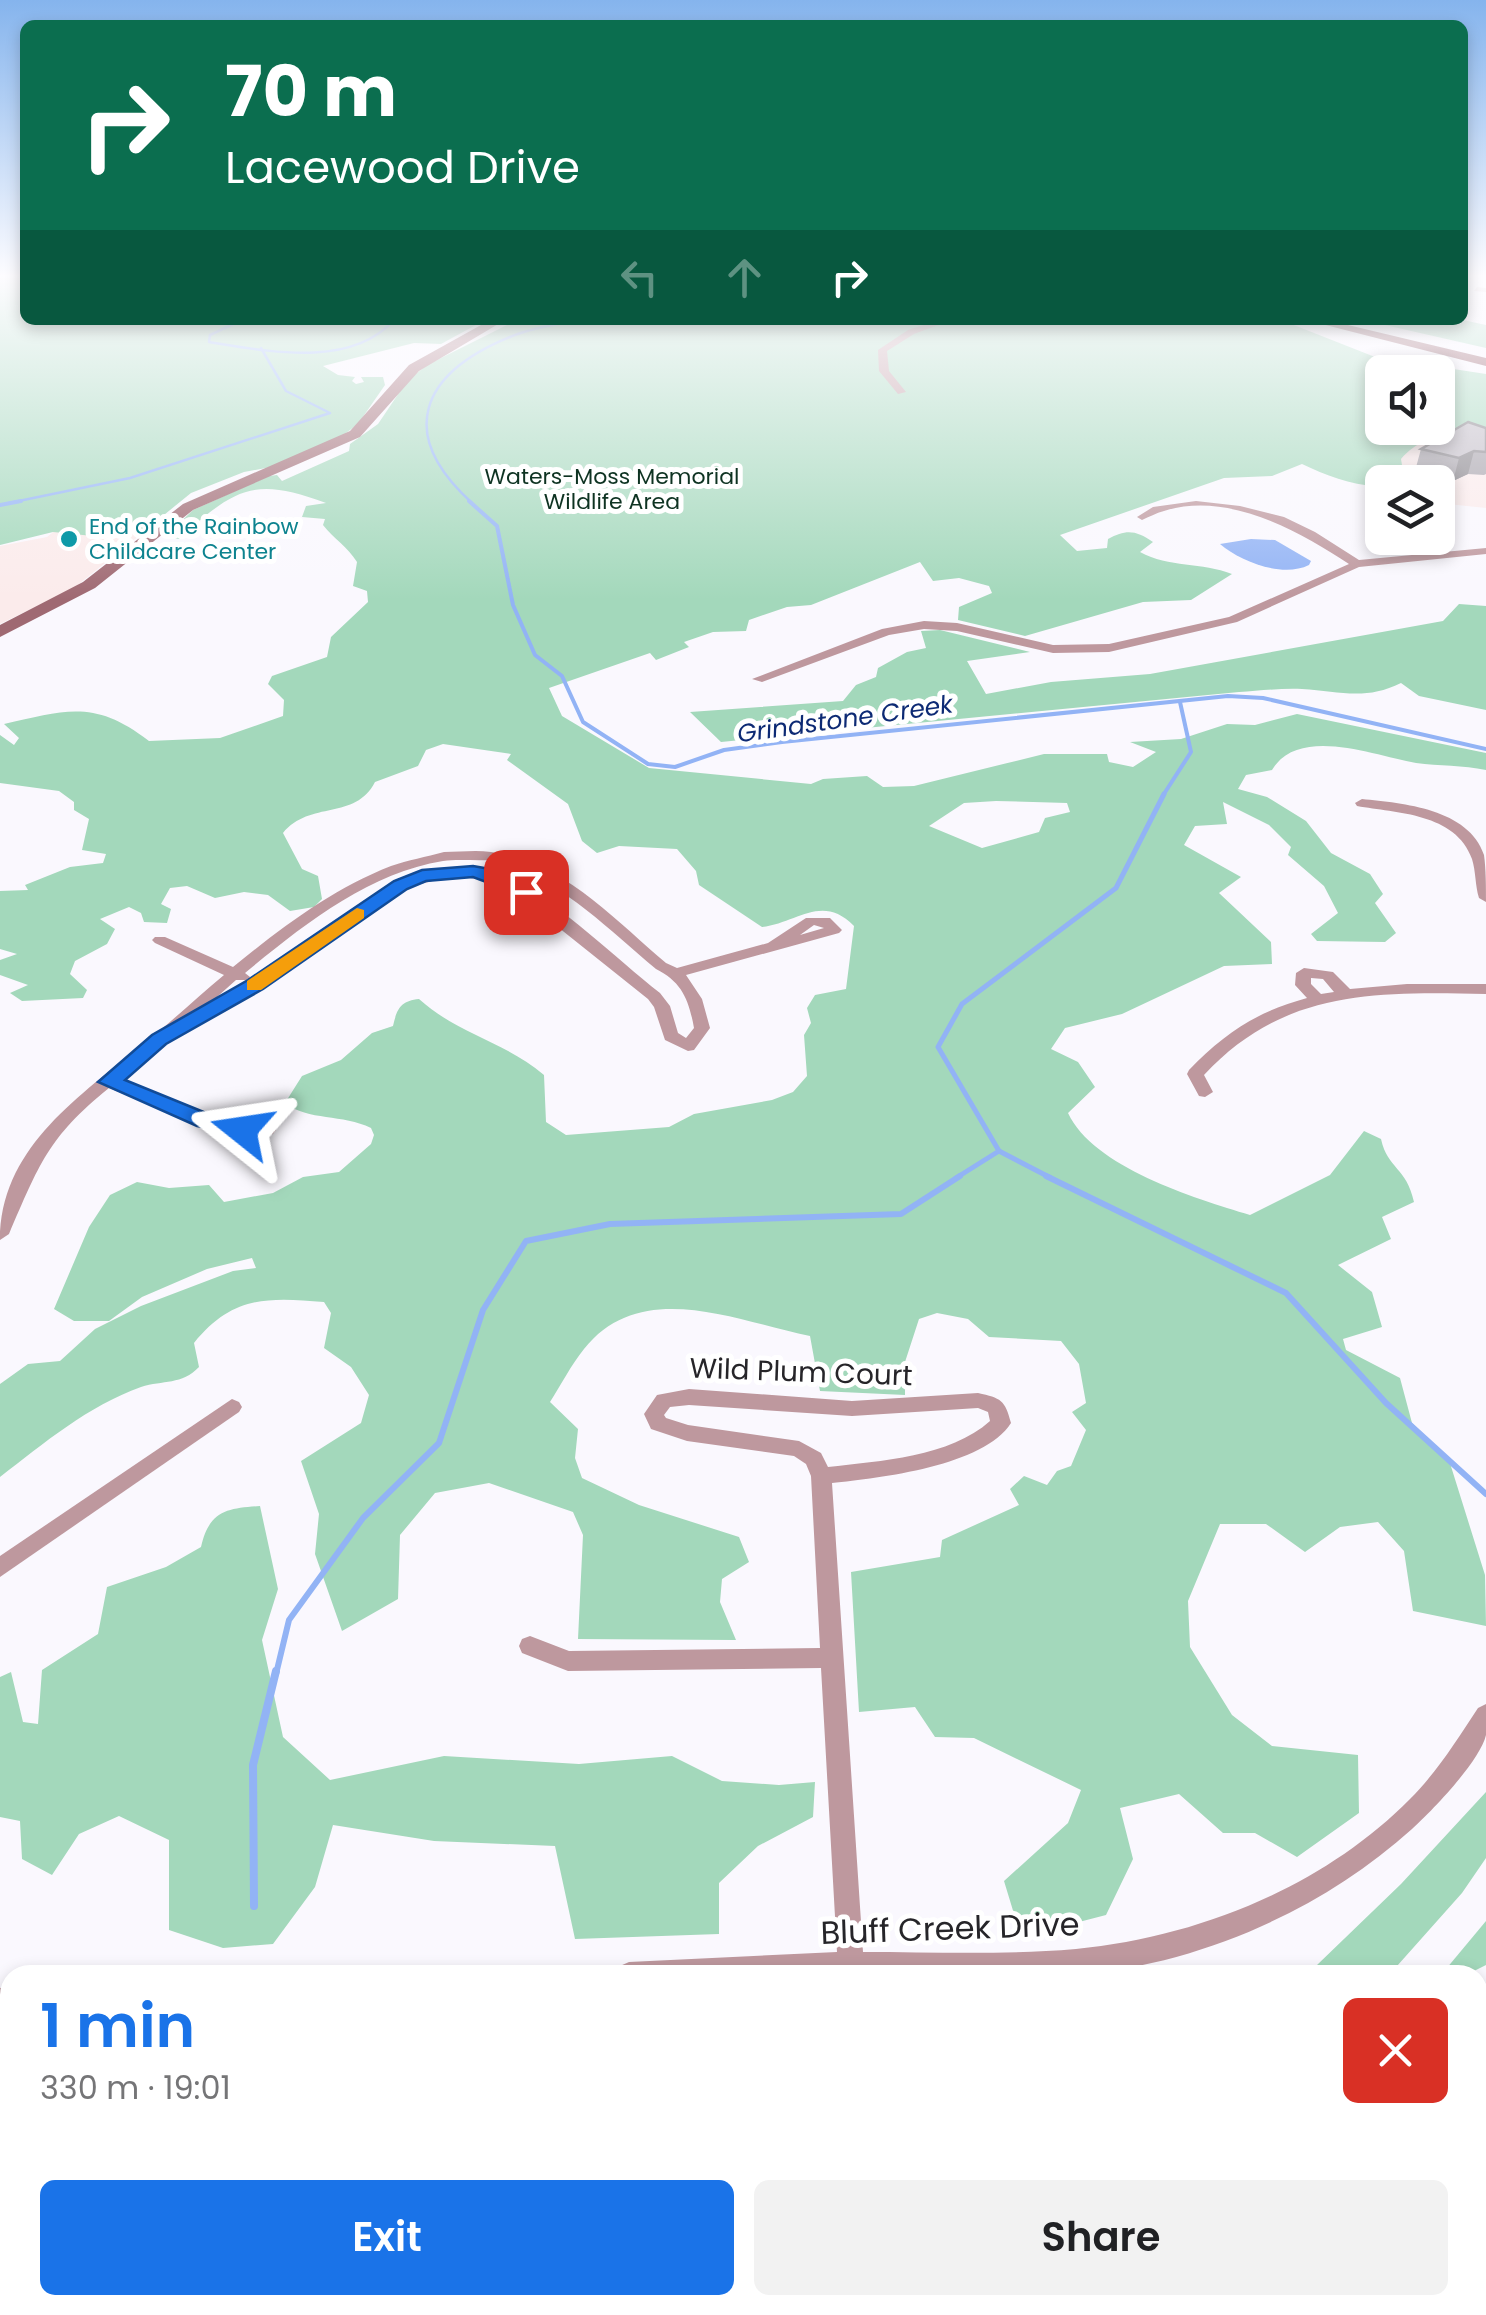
<!DOCTYPE html>
<html lang="en">
<head>
<meta charset="utf-8">
<style>
  :root { --surface:#fff; --page:#f2f2f2; --text:#202124; --muted:#757577; --accent:#1a73e8 }
  body { margin:0; font-family:Poppins,sans-serif; background:var(--page); color:var(--text); height:100vh; display:flex; flex-direction:column; font-size:38px; white-space:nowrap }
  * { box-sizing:border-box; margin:0 }
  p { font-size:32px; color:var(--muted) }
  .icon { flex:none; width:55px; height:55px; fill:none; stroke:currentColor; stroke-width:2; stroke-linecap:round; stroke-linejoin:round }
  .map { position:relative; flex:1; overflow:hidden }
  .side { position:absolute; left:0px; top:1965px; width:1488px; height:350px; display:flex; flex-direction:column; background:var(--surface); border-radius:30px 30px 0 0; box-shadow:0 5px 15px #0003 }
  .side>* { flex:none }
  .banner { position:absolute; left:20px; top:20px; width:1448px; height:305px; border-radius:15px; box-shadow:0 5px 15px #0003; background:#0b6e4f; color:#fff; overflow:hidden }
  .controls { position:absolute; left:1365px; top:355px; display:grid; gap:20px }
  .controls a { display:grid; place-items:center; width:90px; height:90px; border-radius:15px; background:var(--surface); box-shadow:0 5px 15px #0003; font-size:50px }
  .pin { position:absolute; display:grid; place-items:center; width:85px; height:85px; color:#fff; margin:-42px; border-radius:20px; box-shadow:0 5px 15px #0006 }
  .me { position:absolute; width:110px; margin:-55px; rotate:285deg; stroke-linejoin:round; filter:drop-shadow(0 0 8px #0008) }
  .turn { display:flex; align-items:center; gap:35px; height:210px; padding:0 40px; font-size:45px }
  .turn .icon { width:130px; height:130px; stroke-width:2.5 }
  .turn b { display:block; font-size:70px; line-height:85px }
  .lanes { display:flex; align-items:center; height:95px; padding:0 40px; background:#0003; justify-content:center; gap:50px; direction:ltr }
  .lanes .off { opacity:.35 }
  .round { display:grid; place-items:center; flex:none; width:105px; height:105px; border-radius:15px; background:var(--page) }
  .headline { display:flex; align-items:center; justify-content:space-between; height:170px; padding:0 40px }
  h1 { font-size:60px; font-weight:600; line-height:75px; color:var(--accent) }
  .action { display:flex; gap:20px; margin-top:auto; padding:20px 40px }
  .action a { flex:1; height:115px; border-radius:15px; background:var(--accent); color:#fff; font-size:40px; font-weight:600; line-height:115px; text-align:center }
  .action a+a { background:var(--page); color:var(--text) }
  .map>svg:first-child { display:block }
  .commercial { fill:#fbebeb }
  .green { fill:#a3d8bb; fill-rule:evenodd }
  .water { fill:#92b3f5 }
  .lines { fill:none; stroke-linecap:round; stroke-linejoin:round }
  .stream-far4 { stroke:#92b3f5; stroke-width:2.5 }
  .stream-far3 { stroke:#92b3f5; stroke-width:4 }
  .stream-far2 { stroke:#92b3f5; stroke-width:5 }
  .stream-far1 { stroke:#92b3f5; stroke-width:6 }
  .stream { stroke:#92b3f5; stroke-width:8 }
  .street { fill:#be989e; fill-rule:evenodd }
  .secondary { fill:#9f6972; fill-rule:evenodd }
  .primary { fill:#874854; fill-rule:evenodd }
  .highway { fill:#712a3a; fill-rule:evenodd }
  .wall { fill:#a5a1a9 }
  .shaded-wall { fill:#868389 }
  .building { fill:#c0bbc4; stroke:#868389; stroke-width:2.5 }
  .route { fill:#1a73e8; stroke:#114b97; stroke-width:2.5 }
  .slow { fill:#f59e0b }
  .culture-dot { fill:#0f9aa8; stroke:#fff; stroke-width:4 }
  .labels { text-anchor:middle; dominant-baseline:central; stroke-width:10; stroke-linejoin:round; paint-order:stroke }
  .far-park-label { font-size:22px; fill:#0e3322; stroke:#fff }
  .far-culture-label { font-size:22px; fill:#0d838f; stroke:#fff; text-anchor:start }
  .far-water-label { font-size:25px; font-style:italic; fill:#0d2a74; stroke:#fff }
  .street-label { font-size:28px; fill:#262529; stroke:#fff }
  .near-street-label { font-size:32px; fill:#262529; stroke:#fff }
</style>
</head>
<body>
<div class="map">
<svg width="1486" height="2315" viewBox="0 0 1486 2315">
  <rect width="100%" height="100%" fill="#faf8fe"/>
  <g class="commercial">
    <polygon points="1486,406 1486,508 1438,503 1438,482 1382,482 1382,487 1335,468 1484,413"/>
    <polygon points="61,526 140,535 74,588 0,624 0,546 47,537"/>
  </g>
  <g class="green">
    <polygon points="0,275 25,275 25,320 485,320 441,344 414,343 323,366 338,375 355,377 352,381 356,384 364,382 361,377 383,377 385,385 358,424 342,436 271,467 244,472 191,493 143,532 93,536 53,532 0,545"/>
    <path d="M517,320H1281L1375,357L1486,374V439C1453,434 1424,432 1401,459L1403,471L1376,486C1351,485 1325,475 1302,464L1272,476L1224,478L1060,535L1077,551L1107,548L1108,539C1126,529 1136,530 1153,542L1140,552C1169,568 1202,562 1232,574L1191,600L1143,602L1025,636L958,620L959,607L992,593L989,586L959,578L933,581L920,562L811,605L787,607L749,620L746,631L713,632L684,642L689,647L656,660L650,653L549,688L562,716L649,768L811,784L823,779L867,776L883,787L914,786L1044,754H1107L1109,762L1133,767L1156,752L1130,742L1181,739L1227,724L1255,725L1297,714L1486,753V770C1463,765 1439,766 1416,763C1375,756 1299,725 1272,770L1246,775L1238,789L1267,797L1306,821L1331,853L1370,874L1383,894L1375,903L1396,933L1385,942L1317,941L1311,934L1338,913L1324,886L1288,855L1291,847L1269,825L1223,802L1227,824L1195,826L1184,845L1241,877L1219,893L1271,942L1272,964L1224,966L1122,1014L1065,1028L1051,1049L1078,1062L1095,1087L1068,1113C1093,1167 1194,1198 1250,1215L1330,1175L1364,1131L1381,1139C1388,1170 1406,1166 1414,1202L1382,1217L1391,1239L1338,1265L1372,1292L1382,1327L1343,1339L1346,1350L1400,1378L1412,1423L1449,1460L1485,1575L1486,1626L1413,1611L1404,1551L1378,1522L1340,1527L1305,1552L1266,1524H1220L1188,1601L1190,1647L1232,1715L1272,1746L1358,1755L1359,1813L1297,1857L1255,1833H1223L1179,1794L1120,1808L1133,1859L1106,1915L1021,1937L1004,1881L1068,1823L1081,1790L974,1738L935,1737L915,1707L859,1712L851,1572L940,1557L942,1540L1019,1505L1010,1489L1024,1476L1047,1485L1057,1471L1071,1466L1086,1430L1072,1412L1086,1403L1079,1364L1061,1341L989,1337L968,1319L937,1313L919,1319L905,1362V1395L820,1391L810,1336C736,1321 641,1277 584,1349C571,1365 561,1385 550,1402L578,1429L575,1458L582,1478L639,1505L739,1537L749,1562L722,1579L720,1602L736,1640L578,1639L583,1535L573,1512L489,1483L435,1493L400,1535L398,1599L342,1631L315,1554L319,1514L301,1461L361,1423L369,1395L351,1367L324,1348L331,1313L324,1302C267,1297 232,1296 194,1343L199,1367C182,1385 163,1380 141,1387C88,1406 44,1443 0,1477V1384L28,1364L60,1361L95,1329L141,1306L233,1271L256,1268L252,1258L207,1269L142,1297L109,1321H74L54,1309L89,1227L110,1195L137,1182L169,1188L209,1185L224,1202L273,1193L303,1177L339,1172L371,1144L374,1135L371,1128C343,1114 308,1121 285,1103L302,1076L341,1060L372,1033L393,1026C397,1008 401,1001 419,999C459,1035 504,1041 544,1075L546,1122L566,1135L669,1127L694,1114L772,1100L793,1092L807,1076L804,1035L811,1023L807,1008L815,995L846,989L854,926C822,893 797,923 762,927L699,885L696,871L677,849L619,846L597,853L582,841L568,804L507,760L511,754L443,744L426,750L418,766L375,782C355,821 310,800 283,833L302,869L318,876L322,899L314,907L290,911L268,895L244,892L215,898L187,886L170,888L161,904L171,909L167,923L144,922L141,913L129,907L100,919L115,929L107,944L75,961L70,974L87,990L83,998L22,1001L10,993L28,985L0,975V960L17,954L0,949V891L28,890L25,885L70,867L103,863L106,854L82,850L89,819L74,810V802L59,791L0,783V735L14,745L19,738L4,724C66,710 95,699 149,741L220,738L283,716L284,700L268,684L272,676L327,657L331,637L368,602L367,591L353,586L357,562C347,546 334,539 323,525L325,519L302,517L306,506L326,503C254,476 235,488 179,539L166,536L193,510L269,476L277,475L282,481L349,451L350,444L378,424L407,381L427,365ZM1382,372H1438V428H1382ZM996,801L1067,803L1070,812L1045,818L1039,832L982,848L929,826L964,803Z"/>
    <polygon points="1363,320 1463,320 1486,325 1486,348"/>
    <path d="M1459,604L1486,606V710L1419,696L1401,683C1365,701 1339,691 1302,689C1281,688 1259,691 1239,692L721,742L690,712L843,701L856,685L876,677L878,668L907,652L926,648L921,631L940,630L1030,652L967,661L986,694L1051,682L1150,674L1443,621Z"/>
    <path d="M260,1506L278,1589L262,1640L283,1737L330,1780L444,1756L579,1764L672,1756L722,1781L779,1785L815,1782L813,1817L758,1846L719,1883V1934L575,1939L555,1846L434,1841L333,1825L315,1887L273,1944L223,1948L169,1930V1840L119,1816L79,1834L52,1875L22,1859L20,1821L0,1817V1677L11,1672L23,1722L38,1724L42,1670L98,1634L107,1587L166,1567L201,1547C209,1511 227,1508 260,1506Z"/>
    <polygon points="1486,1792 1486,1858 1462,1893 1389,1975 1254,1975 1317,1965 1401,1884"/>
    <polygon points="1486,1921 1486,1965 1466,1975 1441,1975"/>
    <polygon points="10,2027 10,2281 0,2281 0,2029"/>
    <polygon points="17,2305 1093,2305 1084,2315 21,2315"/>
  </g>
  <path class="water" d="M1251,539L1275,540L1311,561L1309,565C1283,578 1241,562 1220,544Z"/>
  <g class="lines">
    <g class="stream-far4">
      <path d="M242,320L210,335L209,342C267,351 350,369 394,320"/>
      <polyline points="9,503 130,478 330,413 286,391 261,348"/>
      <path d="M472,503C396,434 420,374 510,337C530,328 555,325 577,320"/>
    </g>
    <g class="stream-far3">
      <polyline points="469,501 497,526 513,605 535,655 562,676 583,722 648,764 675,767 724,750 782,742 1228,696 1263,698 1486,749"/>
      <polyline points="0,505 21,501"/>
      <polyline points="1162,797 1191,752 1180,702"/>
    </g>
    <g class="stream-far2">
      <polyline points="999,1151 1051,1178"/>
      <polyline points="956,1178 999,1151 938,1047 962,1004 1116,888 1164,794"/>
    </g>
    <g class="stream-far1">
      <polyline points="1046,1176 1286,1293 1386,1403 1486,1494"/>
      <polyline points="276,1674 289,1620 363,1518 439,1443 483,1310 526,1241 610,1224 901,1214 960,1176"/>
    </g>
    <g class="stream">
      <polyline points="254,1906 253,1765 276,1671"/>
      <polyline points="414,2305 423,2315"/>
    </g>
    <g class="street">
      <polygon points="1477,287 1486,288 1486,292 1474,291"/>
      <polygon points="939,320 952,320 914,334 887,351 889,371 906,392 898,394 879,371 878,350 908,330"/>
      <path d="M1196,501L1240,506L1284,517L1315,532L1359,560L1486,548V554L1359,567L1237,622L1109,652L1053,653L957,631L924,629L889,635L762,682L752,679L882,629L924,621L957,623L1053,645L1109,644L1229,617L1349,564C1298,530 1227,491 1164,511C1156,513 1149,517 1142,520L1137,517L1153,507Z"/>
      <path d="M1362,799C1403,803 1469,809 1484,855C1486,869 1486,888 1486,902L1479,898C1475,885 1476,872 1472,859C1456,813 1396,813 1357,806L1355,803Z"/>
      <path d="M444,852C459,852 476,850 491,852C561,860 615,920 666,963L677,968L768,943L806,918H830L842,930L839,933L686,975L702,999L710,1028L694,1050L688,1051L665,1040L654,1007L648,999L524,900L487,880L451,876L406,888L262,987L164,1044L119,1080L208,1116L273,1126L276,1130L273,1134L267,1136L199,1125L109,1088C48,1137 39,1165 9,1234L0,1240C0,1151 74,1100 137,1049C167,1026 195,999 224,975L155,943L152,940L155,937H165L233,967C281,928 332,889 391,866C408,860 426,857 444,852ZM490,860C557,875 605,927 656,969C682,982 689,1000 694,1028L686,1038L678,1033L670,1006L660,993C615,958 563,905 513,881C436,843 379,893 318,935C282,959 246,983 208,1005L236,980H248L250,977L245,973C302,926 368,873 443,861C458,859 475,861 490,860ZM814,925L824,928L800,935Z"/>
      <path d="M1304,968L1333,972L1350,989L1407,984H1486V994C1376,992 1284,989 1204,1075L1213,1092L1205,1097L1199,1096L1187,1074L1189,1070C1225,1033 1256,1012 1307,998L1295,985L1296,973ZM1311,978L1323,979L1334,992L1321,994L1311,984Z"/>
      <path d="M689,1389L852,1401L978,1393C1001,1398 1005,1400 1011,1423C984,1466 880,1478 832,1483L863,1952C934,1952 1005,1955 1076,1949C1198,1937 1323,1887 1410,1799C1437,1772 1457,1740 1478,1708L1486,1704C1486,1714 1486,1726 1486,1735C1480,1761 1432,1811 1412,1829C1321,1911 1199,1964 1077,1975C1018,1980 956,1975 896,1975C803,1975 709,1975 616,1975L620,1966L629,1962L837,1952L821,1668L568,1671L522,1653L519,1646L522,1639L530,1636L569,1651L820,1648L811,1476L806,1464L794,1456L687,1441L651,1429L644,1414L657,1395ZM689,1405L852,1416L978,1408L988,1412L990,1421C950,1457 880,1461 828,1467L821,1453L799,1441L688,1425L666,1418L664,1415L670,1407Z"/>
      <polygon points="232,1399 239,1402 242,1407 239,1412 0,1577 0,1556"/>
      <polygon points="10,1987 10,2013 0,2014 0,1988"/>
    </g>
    <polygon class="secondary" points="490,320 505,320 419,371 360,437 193,510 95,588 0,637 0,625 83,582 183,504 350,431 409,365"/>
    <polygon class="primary" points="1306,320 1327,320 1486,358 1486,366"/>
    <g class="highway">
      <polygon points="1486,2111 1486,2166 1478,2169 1478,2115"/>
      <polygon points="1322,2305 1376,2305 1372,2315 1317,2315"/>
    </g>
  </g>
  <polygon class="wall" points="1486,428 1486,474 1484,475 1468,474 1453,481 1415,471 1421,449"/>
  <polygon class="shaded-wall" points="1474,451 1468,474 1453,481 1459,458"/>
  <polygon class="building" points="1468,422 1486,428 1486,452 1474,451 1459,458 1421,449"/>
  <linearGradient id="sky" x2="0" y2="1"><stop stop-color="#85b4ed"/><stop offset="0.46" stop-color="#fdfcff"/><stop offset="1" stop-color="#fdfcff" stop-opacity="0"/></linearGradient>
  <rect width="1486" height="600" fill="url(#sky)"/>
  <polygon class="route" points="473,866 501,871 536,892 526,897 473,877 426,881 407,889 263,989 166,1044 125,1080 211,1115 250,1124 250,1135 197,1126 98,1082 152,1035 248,980 394,881 422,870"/>
  <polygon class="slow" points="357,908 364,910 364,918 261,990 247,990 247,981"/>
  <circle class="culture-dot" cx="69" cy="539" r="10"/>
  <g class="labels">
    <g class="far-park-label">
      <text x="612" y="476">Waters-Moss Memorial<tspan x="612" dy="25">Wildlife Area</tspan></text>
    </g>
    <g class="far-culture-label">
      <text x="89" y="526">End of the Rainbow<tspan x="89" dy="25">Childcare Center</tspan></text>
    </g>
    <g class="far-water-label">
      <text transform="translate(845 719) rotate(-8)">Grindstone Creek</text>
    </g>
    <g class="street-label">
      <text transform="translate(801 1372) rotate(2)">Wild Plum Court</text>
    </g>
    <g class="near-street-label">
      <text transform="translate(950 1928) rotate(-2)">Bluff Creek Drive</text>
    </g>
  </g>
</svg>
<div class="controls">
<a><svg class="icon" aria-label="sound" viewBox="0 0 24 24"><path d="M4 9h4l5-4v14l-5-4H4zM17 9q2 3 0 6"/></svg></a>
<a><svg class="icon" aria-label="layers" viewBox="0 0 24 24"><path d="M12 4l9 5-9 5-9-5zM3 14l9 5 9-5"/></svg></a>
</div>
<div class="pin" style="left:526px;top:892px;background:#d93025"><svg class="icon" aria-label="arrive" viewBox="0 0 24 24"><path d="M6 21V4h12l-3 4 3 4H6"/></svg></div>
<svg class="me" style="left:242px;top:1130px" viewBox="-20 -20 40 40"><path d="M0-17L14 15 0 8-14 15z" fill="#1a73e8" stroke="#fff" stroke-width="4"/></svg>
<div class="banner">
<div class="turn"><svg class="icon" aria-label="right" viewBox="0 0 24 24"><path d="M7 20v-9h11M14 6l5 5-5 5"/></svg><div><b>70 m</b>Lacewood Drive</div></div>
<div class="lanes"><svg class="icon off" aria-label="left" viewBox="0 0 24 24"><path d="M17 20v-9H6M10 6l-5 5 5 5"/></svg><svg class="icon off" aria-label="ahead" viewBox="0 0 24 24"><path d="M12 20V5M6 11l6-6 6 6"/></svg><svg class="icon" aria-label="right" viewBox="0 0 24 24"><path d="M7 20v-9h11M14 6l5 5-5 5"/></svg></div>
</div>
<section class="side">
<div class="headline"><div><h1>1 min</h1><p>330 m · 19:01</p></div><a class="round" style="background:#d93025;color:#fff"><svg class="icon" aria-label="close" viewBox="0 0 24 24"><path d="M6 6l12 12M18 6L6 18"/></svg></a></div>
<div class="action"><a>Exit</a><a>Share</a></div>
</section>
</div>
</body>
</html>
